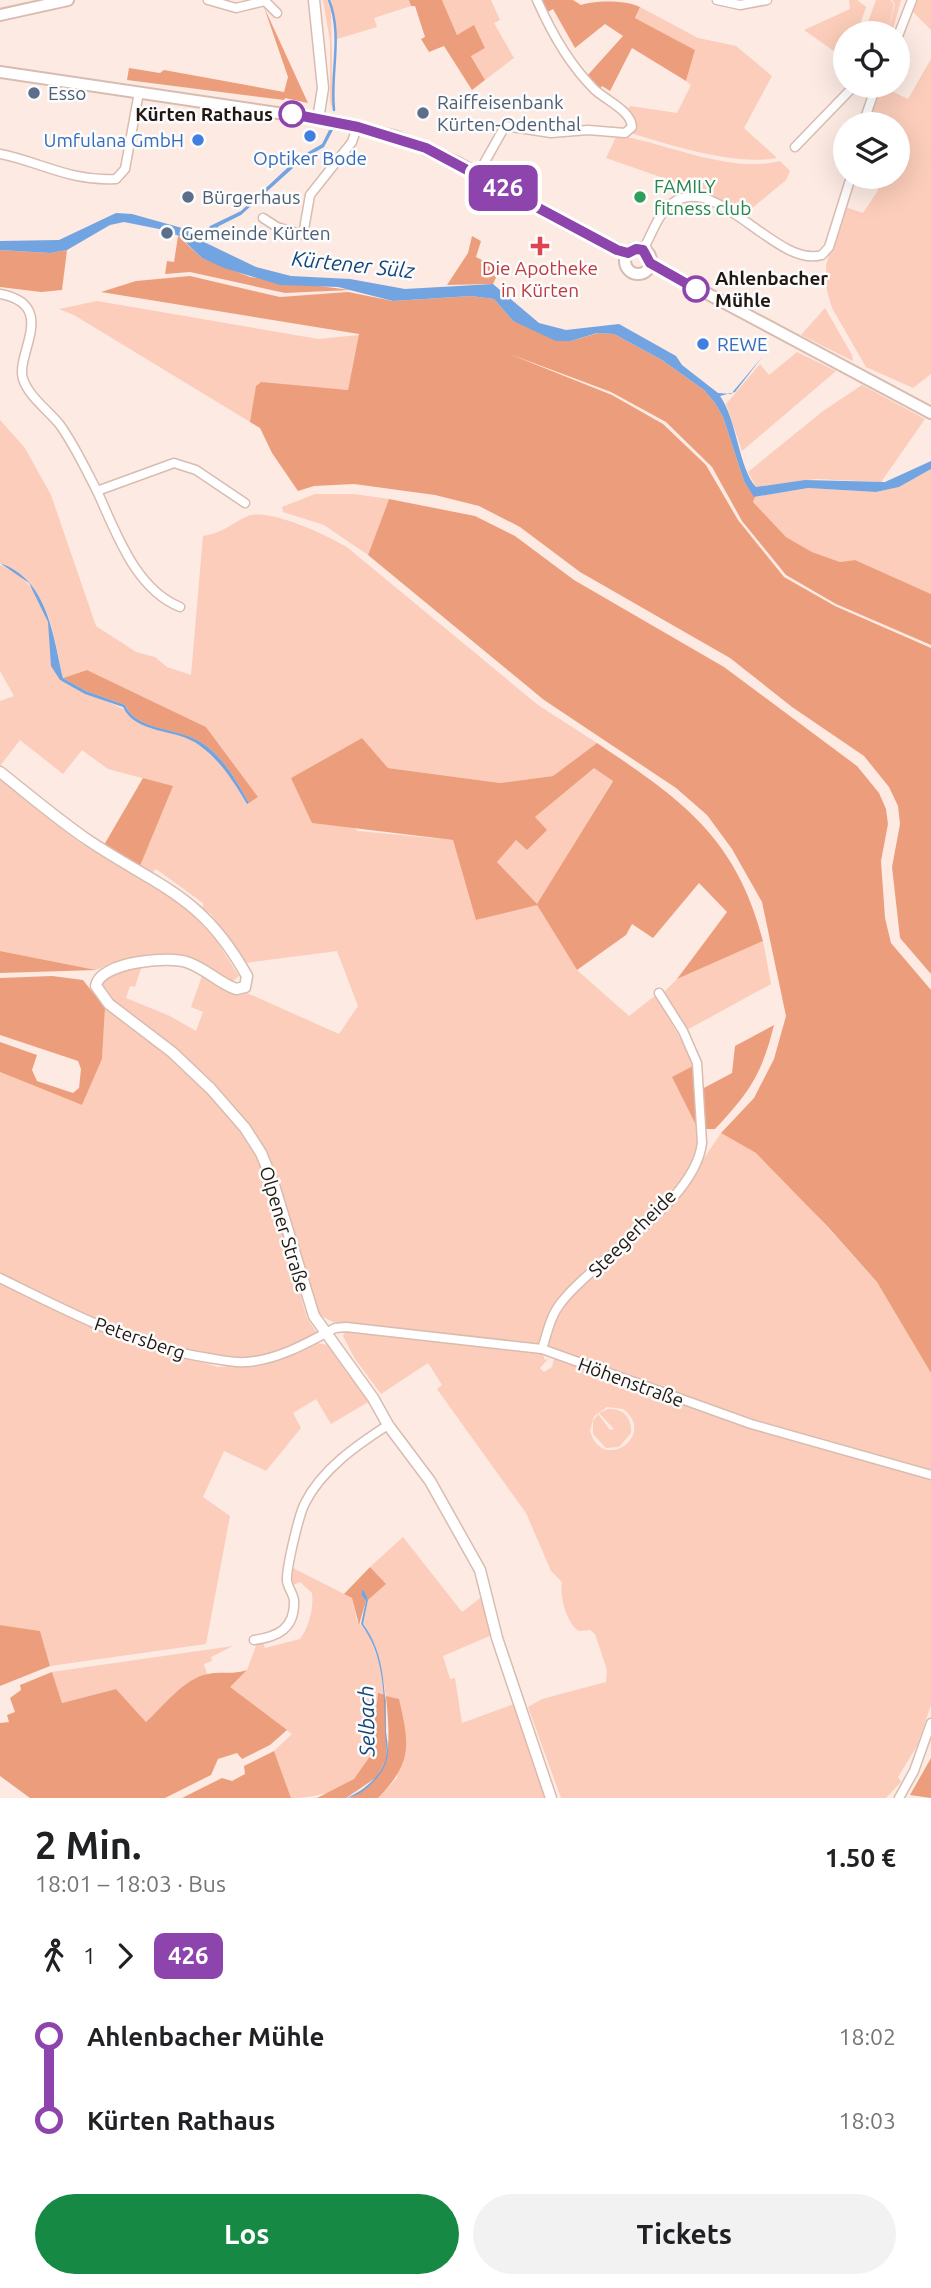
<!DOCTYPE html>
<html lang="de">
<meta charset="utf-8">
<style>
body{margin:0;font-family:Ubuntu,sans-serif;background:#f2f2f2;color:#202124;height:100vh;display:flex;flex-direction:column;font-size:26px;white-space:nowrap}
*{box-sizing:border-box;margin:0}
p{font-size:23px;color:#757577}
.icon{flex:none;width:38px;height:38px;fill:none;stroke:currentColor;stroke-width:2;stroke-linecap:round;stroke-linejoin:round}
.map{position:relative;height:1798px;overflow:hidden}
.panel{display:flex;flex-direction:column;background:#fff;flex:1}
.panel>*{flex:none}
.badge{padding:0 14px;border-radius:10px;font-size:24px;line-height:46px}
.tools{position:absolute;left:833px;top:21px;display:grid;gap:14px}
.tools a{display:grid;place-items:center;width:77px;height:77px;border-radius:50%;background:#fff;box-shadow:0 7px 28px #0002;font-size:35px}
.map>.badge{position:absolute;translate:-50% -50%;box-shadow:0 0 0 4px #fff}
.legs{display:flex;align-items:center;gap:10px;height:77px;padding:0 35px;font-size:23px}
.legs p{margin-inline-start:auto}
.head{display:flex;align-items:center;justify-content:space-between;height:119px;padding:0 35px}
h1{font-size:38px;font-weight:700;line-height:52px}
.primary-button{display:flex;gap:14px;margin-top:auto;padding:14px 35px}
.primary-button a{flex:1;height:80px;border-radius:42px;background:#168a44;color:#fff;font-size:28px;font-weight:700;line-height:80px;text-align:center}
.primary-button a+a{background:#f2f2f2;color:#202124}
ul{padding:0 35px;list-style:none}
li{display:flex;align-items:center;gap:24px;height:84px;font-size:26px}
li i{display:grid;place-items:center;width:10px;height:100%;margin:0 9px;background:currentColor}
li i::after{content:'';width:18px;height:18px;margin:-9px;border:5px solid;border-radius:50%;background:#fff}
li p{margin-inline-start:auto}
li:first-child i{background:linear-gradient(#0000 50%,currentColor 0)}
li:last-child i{background:linear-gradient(currentColor 50%,#0000 0)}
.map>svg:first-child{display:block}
</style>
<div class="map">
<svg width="931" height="1798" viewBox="0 0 931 1798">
<rect width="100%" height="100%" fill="#fceae3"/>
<g fill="#fbcdba" fill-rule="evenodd">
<path d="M323,0H327L331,10L333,109L330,102V41Z"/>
<path d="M331,0H409L411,6L374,18L377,27L337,39Z"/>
<path d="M442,0H491L500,20L494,23L514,58L485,80L471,55L485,48L474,26L457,35Z"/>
<path d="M849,0H857L866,7L857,33H845V59L804,30L850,9Z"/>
<path d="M876,0H890L894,4L888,32L895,4L892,0H901L892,33H864Z"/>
<path d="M914,0H931V30L912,11Z"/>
<path d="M640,7L698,38L736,46L772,76L744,128L777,158C734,166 671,145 630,133L627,112L630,106L677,113L691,85L686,81L695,50L635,18Z"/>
<path d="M931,59V374L913,388L866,367L832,308L827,291L826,265L845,207L863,213L877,192L882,177H898V124L867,123L881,86L908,99Z"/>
<path d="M617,135C665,143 731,174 780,161L790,171L786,180L744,215L715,196L606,158Z"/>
<path d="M97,301L318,339L359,335L348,390L258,383L250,422L74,315L59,309Z"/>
<path d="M825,308L852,355L853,361L801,335Z"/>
<path d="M797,352L836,371L742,451L726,404L760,364L769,375Z"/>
<path d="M862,385L925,419L881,482L816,479L756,487L748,472L823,411Z"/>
<path d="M0,420L25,448L51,495L96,626L136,652L155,657L167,667L191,675L203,536C221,534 232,523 248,516C270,508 329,536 348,548L538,705L597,743L553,776L500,783L388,768L362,738L291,778L358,831L453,840L477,920L536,904L497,862L516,839L527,850L534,818L594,767L613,780L537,905L577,970L629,1016L656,995L695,1065L699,1150L695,1161L654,1213L572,1289L537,1345L333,1322L318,1314L311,1299L283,1196L271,1166L247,1123L185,1056L104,992L101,983L116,972L141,968L135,987L130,986L126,998L170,1016L196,1031L203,1012L191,1007L202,976L234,994L247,993L339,1034L358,1006L337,951L245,963L211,914L203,909V903L156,869L152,873L140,866L172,786L108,769L82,750L63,774L20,740L0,766V701L14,696L0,671V565C25,574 41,596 48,622C54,644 46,658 60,680L198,743L228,772L247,804L258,797L206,727L87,670L63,678C54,635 48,580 0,563Z"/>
<path d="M931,469V594L855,560L840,562L812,552L786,537L753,502L755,497L808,488L876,492L899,487Z"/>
<path d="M315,494H354L389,499L368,555L324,525L283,512L282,507Z"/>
<path d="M0,780L80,843L181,902L216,940L239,976L232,982L195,959L175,954L112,963L96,970L0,951Z"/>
<path d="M763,941L771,984L685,1031L662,994L677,979Z"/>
<path d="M105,1008C161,1051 227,1095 259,1161C281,1207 292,1268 307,1318L317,1333L310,1338C287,1348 263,1359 238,1359C154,1358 72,1309 0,1273V1072L82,1105L102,1059Z"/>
<path d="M721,1133L756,1153L782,1177L877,1282L906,1327L931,1373V1472L752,1421L548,1347C546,1331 559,1314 568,1301L658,1217L688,1182Z"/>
<path d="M0,1283L119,1338L218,1367L259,1363L317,1343L328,1345L370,1401L331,1424L316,1399L293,1413L301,1428L266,1471L224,1451L203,1497L230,1516L206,1644L50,1666L40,1631L0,1625Z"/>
<path d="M345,1331L542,1353L545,1360L549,1358L540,1368L544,1372L552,1367L554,1358L558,1359L748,1428L931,1479V1705L917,1746L898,1777L901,1782L886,1798H561L528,1707L542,1699L606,1682L607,1670L595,1634L590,1630L579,1631C567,1624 559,1596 562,1582L551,1571L526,1513L437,1389L442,1385L428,1363L381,1394L355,1359L343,1336ZM607,1407L623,1409C658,1435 602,1474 590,1431L594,1416Z"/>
<path d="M608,1409C623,1408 632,1417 631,1433L619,1447L606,1448L593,1434V1421L598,1414L610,1430L614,1429L599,1413Z"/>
<path d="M403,1537L462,1612L483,1596L492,1635L443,1656L450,1679L455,1678L462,1723L514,1704L545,1798H378L397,1778L399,1700L386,1696C382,1671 378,1644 363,1624L368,1600L385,1584L370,1567Z"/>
<path d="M291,1567L352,1598L357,1621L368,1633L380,1665L385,1695L378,1694C376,1713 377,1736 371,1754C361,1787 321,1798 291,1798L274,1751L292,1734L229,1687L247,1670L257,1643L263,1642L265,1648L300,1639C309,1628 314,1607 312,1593L300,1582L293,1585Z"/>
<path d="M233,1646L211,1657L212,1661L204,1664L207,1674L183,1687L146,1722L116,1689L62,1703L52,1672Z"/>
</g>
<g fill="#ec9e7c" fill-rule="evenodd">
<path d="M409,0H442L457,35L474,25L485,48L471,56L485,80L472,90L444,46L429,52L421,39L425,37L415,6H411Z"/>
<path d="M541,0H573L581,5C595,0 626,0 640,7L635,18L695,50L686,81L632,48L610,91L602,86L599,91L586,77L623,36L605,24L575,48L553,9L546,13Z"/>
<path d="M264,7L308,103L285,98L284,100L127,80L129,68L160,73L164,70L284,92L288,77Z"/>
<path d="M178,236L202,258L250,277L350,290L285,293L190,272L165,274L167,261L174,262Z"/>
<path d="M472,236L481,241L476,257L500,269L493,284L447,285L468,253Z"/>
<path d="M0,250L50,253L67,250L62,290L41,292L0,287Z"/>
<path d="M190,276L280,297L348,292L393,301L471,296L494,299L513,321L571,341L598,333L614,334L662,360L704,390L715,403L723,417L744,481L755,497L753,502L786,537L812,552L840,562L855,560L931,594V645L836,604L786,575L742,521L712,467L666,422L611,392L507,353L612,395L663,424L706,465L738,520L784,577L835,606L931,648V974L900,938L892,867L900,824L898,806L889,787L864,756L792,707L730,658L580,572L520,527L479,506L435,495L354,484L314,486L298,491L272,453L260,428L250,422L256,386L261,382L348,390L359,334L101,292L136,281Z"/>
<path d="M389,499L475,516L515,536L574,580L724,667L857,766L879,793L886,809L888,824L881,861L885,918L891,943L931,990V1373L877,1282L828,1227L756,1153L721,1133L754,1098L774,1059L786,1016L762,902L732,849L707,815L676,788L544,700L368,555Z"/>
<path d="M87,670L206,727L258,797L249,803C236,780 221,753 197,740C174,728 137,730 125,705L86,691L63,678Z"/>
<path d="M362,738L388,768L500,783L553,776L597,743C682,800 736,837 763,941L677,979L727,912L699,883L653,938L632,924L626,935L577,970L537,905L476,920L453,840L312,823L291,778ZM594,768L613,781L537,904L497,862L516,840L527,850L547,830L535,817Z"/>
<path d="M143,778L173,786L140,866L104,845Z"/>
<path d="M0,951L96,970L0,973Z"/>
<path d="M52,976L83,980L105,1008L102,1059L82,1105L0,1072V1042L37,1055L32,1070L37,1081L73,1093L79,1088L81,1069L78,1061L0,1035V978Z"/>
<path d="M774,1025C762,1074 749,1093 715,1129H704L702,1089L732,1073L735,1046Z"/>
<path d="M695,1065L698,1129L672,1077Z"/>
<path d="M370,1567L386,1584L368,1600L363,1594L364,1589L361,1595L366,1601L359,1625L352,1598L344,1594Z"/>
<path d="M0,1625L40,1631L50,1666L0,1686Z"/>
<path d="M247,1670L230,1687L287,1730L270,1745L242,1759L237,1753L218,1759L211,1775L165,1798H30L0,1776V1723L9,1722L7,1715L15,1712L10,1698L21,1690L20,1685L52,1672L62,1703L116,1689L146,1722C163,1707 184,1678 208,1674C222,1671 233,1675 247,1670Z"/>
<path d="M378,1693L385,1695L386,1700V1759L377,1777L346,1798H317L354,1779L371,1755Z"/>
<path d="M386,1696L399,1699C410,1746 412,1763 378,1798H350C395,1773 390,1742 386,1696Z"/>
<path d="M274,1751L291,1798H182L222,1778L232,1781L245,1774L244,1766Z"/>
<path d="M931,1758V1798L910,1795Z"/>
</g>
<g fill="#72a4e1">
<path d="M329,130H333L324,147L303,159L241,215L219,226L204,242L256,267L291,276L350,279L405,289L493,284L539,323L566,330L619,324L676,356L682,365L718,393L731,394L763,356L735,392L720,396C737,420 739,469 756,487L805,480L885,482L931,461V469L899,487L876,492L808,488L754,497L744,481L723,417L715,403L704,390L662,360L614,334L597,333L571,341H556L513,321L494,299L471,296L393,301L338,287L280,285L224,268L202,258L179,236L164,230L124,222L110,225L67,250L50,253L0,250V241L59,240L116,213L132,214L182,228L200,238L210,226L241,211L298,158L322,144Z"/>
<path d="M0,563C48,580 53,635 63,678L86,691L125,705C136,730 175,728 197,740C221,753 236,780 249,803L247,804C234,782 221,761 199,745C177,728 136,735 123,707L85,694L60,680L51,666L48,622L29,583Z"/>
<path d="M363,1589L368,1600L363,1624C386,1654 385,1696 386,1732C387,1740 389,1751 387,1759C384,1775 362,1797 346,1798C362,1792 379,1778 385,1762C388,1752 385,1739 385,1729C384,1693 384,1654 361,1624L366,1601L361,1595Z"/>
</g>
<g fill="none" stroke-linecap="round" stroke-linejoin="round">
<path stroke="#72a4e1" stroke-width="2.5" d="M329,0C343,35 330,74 334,110"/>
<defs>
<g id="minor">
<path d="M208,0L236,8L265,1L277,13"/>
<path d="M717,0L740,5L767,0"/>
<path d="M898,36L912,0"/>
<path d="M863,124L876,86"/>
<path d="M795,147L854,86L873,91"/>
<path d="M0,154C41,162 71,182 116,179L125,169L139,92"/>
<path d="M478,174L505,126L551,133L588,130L625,133L632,127C631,110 605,100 594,89C569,64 551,32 537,0"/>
<path d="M263,218L277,227L303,235L310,195L352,142L357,127"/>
<path d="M643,250C651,236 658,214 671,204C716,169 776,269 822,255L829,247L851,177"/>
<path d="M0,294C59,305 15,354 23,379C29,397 48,410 60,425C75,446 85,468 97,491L174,463L196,470L245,503"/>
<path d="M97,491C116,532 135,589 180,607"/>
<path d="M0,1278C67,1311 134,1347 209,1358C221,1360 234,1363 246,1362C278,1360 307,1343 335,1328L346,1327L542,1349L751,1424L931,1475"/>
<path d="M542,1349C547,1334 550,1317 560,1304C594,1259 695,1203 702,1143L697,1063L683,1031L659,993"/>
<path d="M254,1640C277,1637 295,1629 294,1601C294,1595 288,1588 287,1581C286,1569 299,1514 305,1503C322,1469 357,1445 388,1425"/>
<path d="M899,1798L914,1771L931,1723"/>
</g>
<g id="tertiary">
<path d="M314,0L323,88L318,119"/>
<path d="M0,772C28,794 56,818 85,838C157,887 201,893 247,976L245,987L236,989C219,983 206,969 189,963C170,955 99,962 96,986L109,1004L172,1052L211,1089L245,1128L261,1153L273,1182L314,1316L373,1398L388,1425L430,1481L480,1570L497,1638L551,1798"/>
</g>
<g id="secondary">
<path d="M0,15L68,0"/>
<path d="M0,72L318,119L394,136L456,162L601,242L628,253"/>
<circle cx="638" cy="261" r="13"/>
<path d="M650,263L931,413"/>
</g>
</defs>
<use href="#minor" stroke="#d9bcb0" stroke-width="11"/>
<use href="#tertiary" stroke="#d9bcb0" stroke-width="13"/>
<use href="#secondary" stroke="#d9bcb0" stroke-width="14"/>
<use href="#minor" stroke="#fff" stroke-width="8"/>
<use href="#tertiary" stroke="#fff" stroke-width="10"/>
<use href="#secondary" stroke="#fff" stroke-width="10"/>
</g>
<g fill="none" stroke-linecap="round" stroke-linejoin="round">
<defs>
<path id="line-1" d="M292,114L358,127L426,148L617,250L628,253L636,249L643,250L650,263L696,289"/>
</defs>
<use href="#line-1" stroke="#fff" stroke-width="16"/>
<use href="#line-1" stroke="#8e44ad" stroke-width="10"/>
</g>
<g fill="#5c6f8a" stroke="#fbfcfb" stroke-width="2.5">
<circle cx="34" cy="93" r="7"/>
<circle cx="423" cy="113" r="7"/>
<circle cx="188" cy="197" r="7"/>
<circle cx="167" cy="233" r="7"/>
</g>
<g fill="#fff" stroke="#8e44ad" stroke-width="3.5">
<circle cx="292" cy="114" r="12"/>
<circle cx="696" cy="289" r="12"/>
</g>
<g fill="#3f7fe0" stroke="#fbfcfb" stroke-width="2.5">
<circle cx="310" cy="136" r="7"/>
<circle cx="198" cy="140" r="7"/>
<circle cx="703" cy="344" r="7"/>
</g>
<circle fill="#2e9e5b" stroke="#fbfcfb" stroke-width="2.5" cx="640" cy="197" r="7"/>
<path fill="#e0444e" stroke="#fbfcfb" stroke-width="2.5" d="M536.5 235.5h7v7h7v7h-7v7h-7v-7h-7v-7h7z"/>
<g text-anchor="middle" stroke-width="5" stroke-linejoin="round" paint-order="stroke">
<g font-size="19" fill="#4e5e75" stroke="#fbfcfb" text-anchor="start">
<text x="48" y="100">Esso</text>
<text x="437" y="109">Raiffeisenbank<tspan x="437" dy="22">Kürten-Odenthal</tspan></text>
<text x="202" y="204">Bürgerhaus</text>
<text x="181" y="240">Gemeinde Kürten</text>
</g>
<g font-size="19" font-weight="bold" fill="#221813" stroke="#fbfcfb" text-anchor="end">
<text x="273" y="121">Kürten Rathaus</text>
<text x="715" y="285" text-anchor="start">Ahlenbacher<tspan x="715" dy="22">Mühle</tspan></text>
</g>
<g font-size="19" fill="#366cbe" stroke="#fbfcfb" text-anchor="end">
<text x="184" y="147">Umfulana GmbH</text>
<text x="310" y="165" text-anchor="middle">Optiker Bode</text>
<text x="717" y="351" text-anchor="start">REWE</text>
</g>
<g font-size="19" fill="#27864d" stroke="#fbfcfb" text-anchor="start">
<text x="654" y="193">FAMILY<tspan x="654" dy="22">fitness club</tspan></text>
</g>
<g font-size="19" fill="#be3a42" stroke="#fbfcfb">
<text x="540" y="275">Die Apotheke<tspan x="540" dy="22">in Kürten</tspan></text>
</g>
<g font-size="19" fill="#221813" stroke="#fbfcfb">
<text transform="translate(285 1229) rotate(73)" y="7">Olpener Straße</text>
<text transform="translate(632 1233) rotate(-45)" y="7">Steegerheide</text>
<text transform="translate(140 1338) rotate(19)" y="7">Petersberg</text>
<text transform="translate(631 1382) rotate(20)" y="7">Höhenstraße</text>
</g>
<g font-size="21" font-style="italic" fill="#12457c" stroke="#fbfcfb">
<text transform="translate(353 265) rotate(6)" y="7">Kürtener Sülz</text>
<text transform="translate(367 1721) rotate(-91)" y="7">Selbach</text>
</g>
</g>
</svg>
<div class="tools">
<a><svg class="icon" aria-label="locate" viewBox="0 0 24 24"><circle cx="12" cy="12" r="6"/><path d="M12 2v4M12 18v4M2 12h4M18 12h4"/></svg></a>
<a><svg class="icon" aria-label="layers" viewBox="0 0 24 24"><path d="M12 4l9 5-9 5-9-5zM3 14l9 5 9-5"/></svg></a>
</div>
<b class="badge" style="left:503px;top:188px;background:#8e44ad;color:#fff">426</b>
</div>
<section class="panel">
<div class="head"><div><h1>2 Min.</h1><p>18:01 – 18:03 · Bus</p></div><b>1.50 €</b></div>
<div class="legs"><svg class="icon" aria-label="walk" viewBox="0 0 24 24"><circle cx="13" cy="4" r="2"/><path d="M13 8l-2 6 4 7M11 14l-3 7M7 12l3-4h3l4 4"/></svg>1<svg class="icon" aria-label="forward" viewBox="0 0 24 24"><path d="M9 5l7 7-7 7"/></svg><b class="badge" style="background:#8e44ad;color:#fff">426</b></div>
<ul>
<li><i style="color:#8e44ad"></i><b>Ahlenbacher Mühle</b><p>18:02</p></li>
<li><i style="color:#8e44ad"></i><b>Kürten Rathaus</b><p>18:03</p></li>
</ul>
<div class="primary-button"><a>Los</a><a>Tickets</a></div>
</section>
